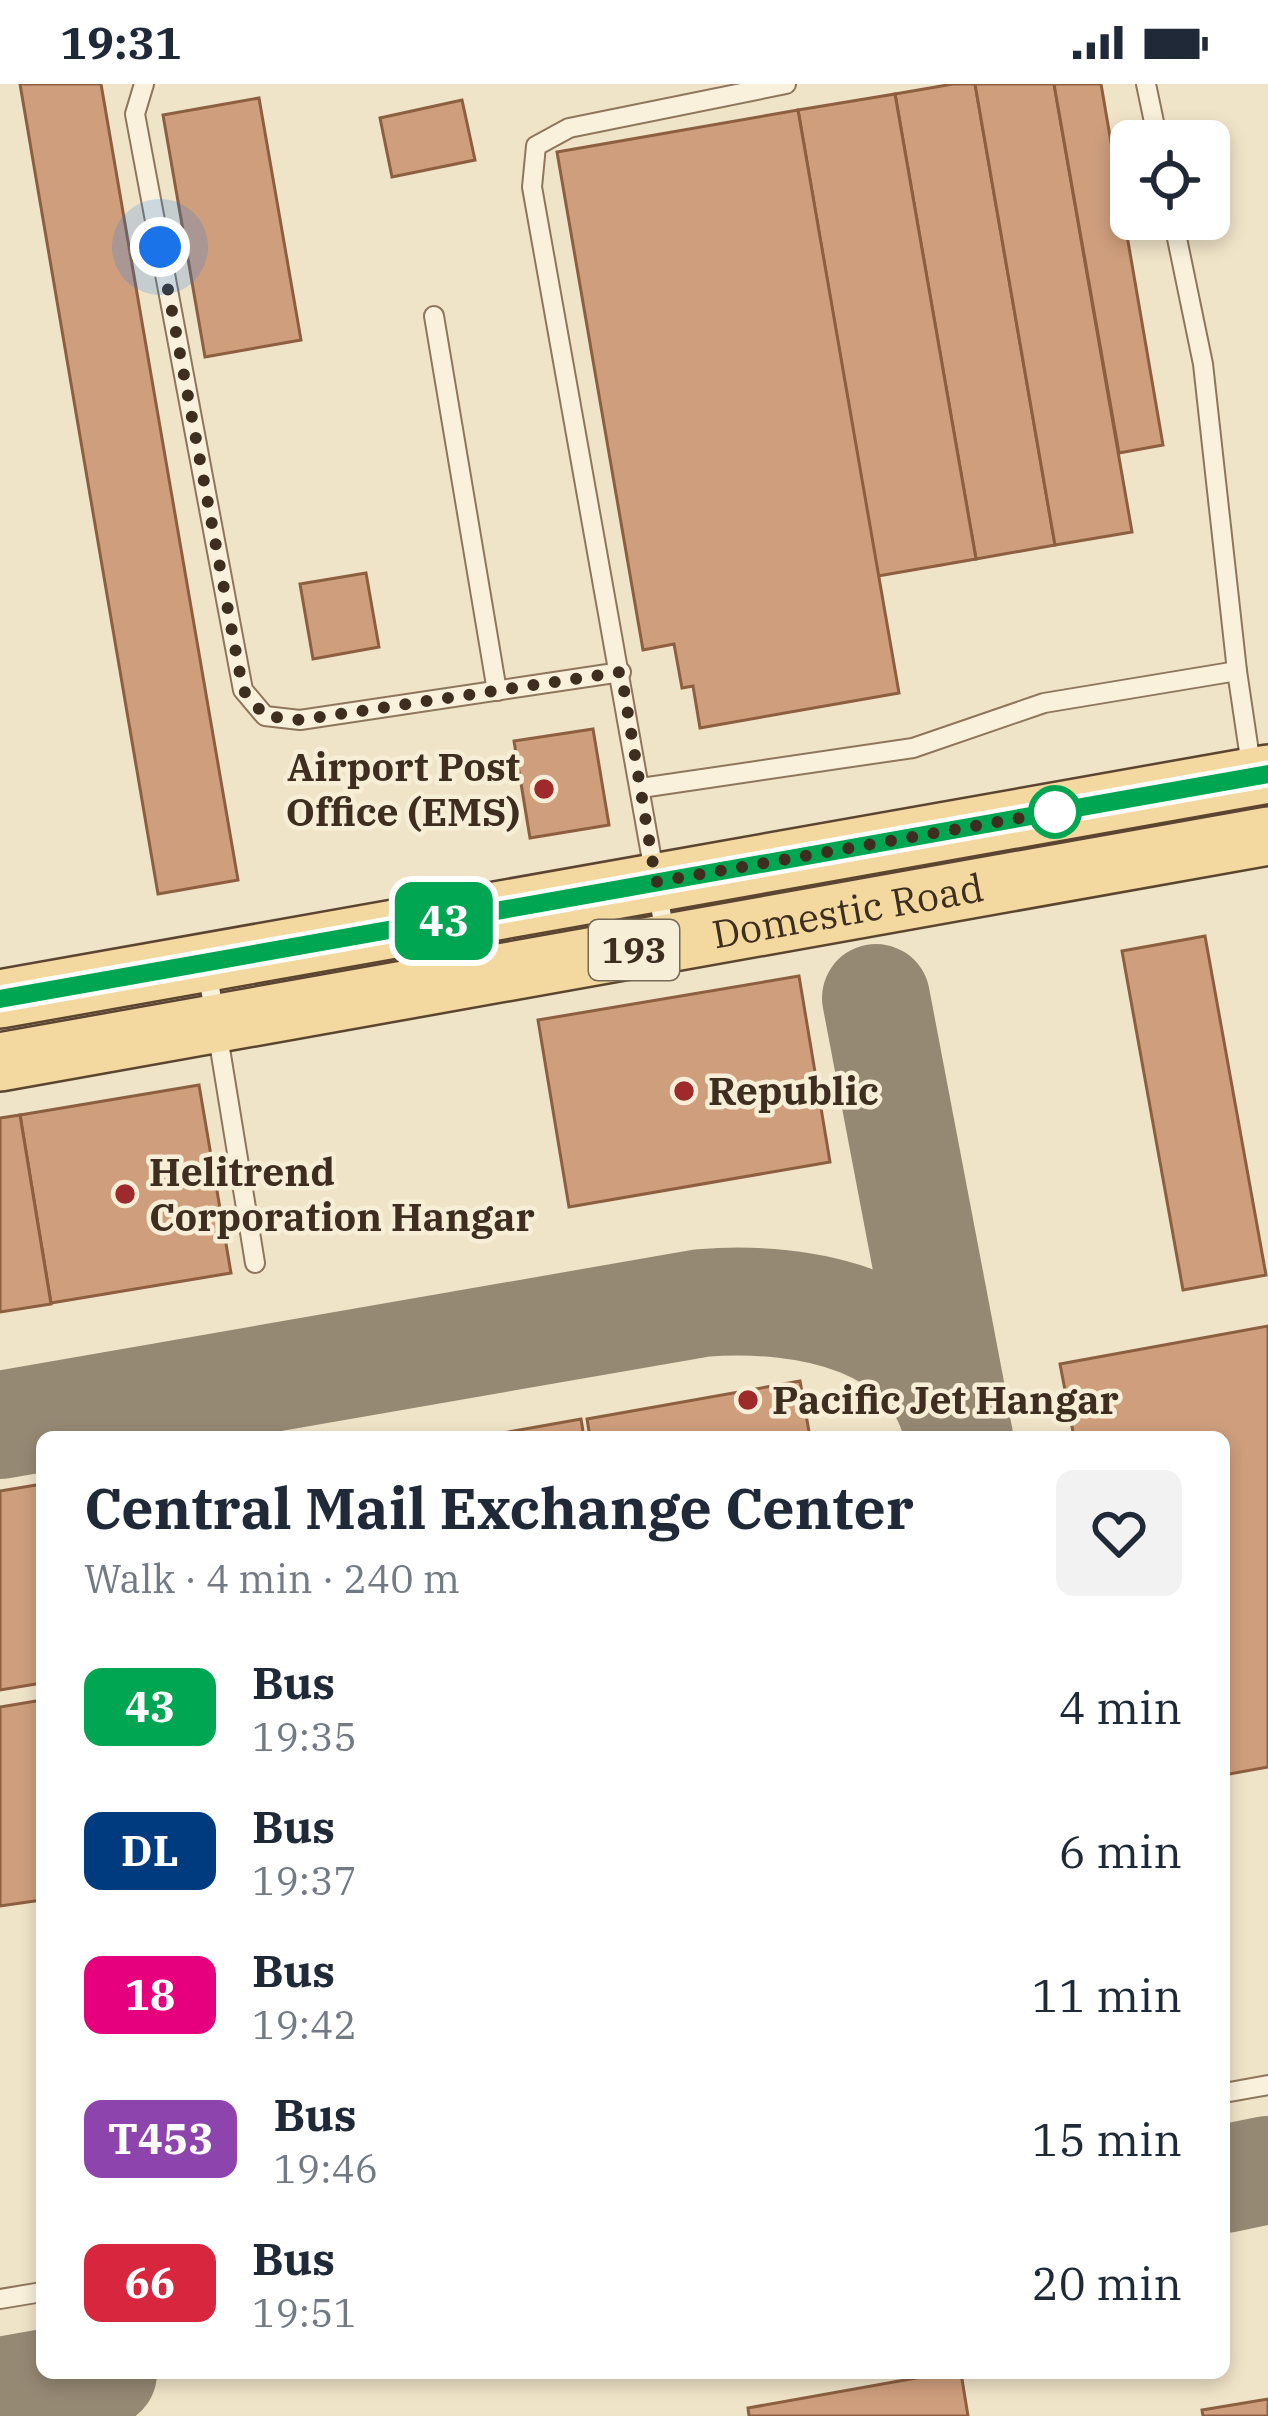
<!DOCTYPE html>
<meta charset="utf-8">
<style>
body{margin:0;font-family:"IBM Plex Serif",serif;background:#f2f2f3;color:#1f2937;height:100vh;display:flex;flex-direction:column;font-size:45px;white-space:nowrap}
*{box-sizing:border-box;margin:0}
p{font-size:39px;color:#747a83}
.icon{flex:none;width:66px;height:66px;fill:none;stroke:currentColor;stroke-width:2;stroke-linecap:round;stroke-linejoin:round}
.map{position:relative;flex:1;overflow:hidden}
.details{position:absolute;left:36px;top:1347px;width:1194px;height:948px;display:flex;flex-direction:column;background:#fff;border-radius:18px;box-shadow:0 6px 18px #0003}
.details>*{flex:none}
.badge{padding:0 24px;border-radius:18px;font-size:42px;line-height:78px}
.tools{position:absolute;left:1110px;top:36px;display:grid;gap:24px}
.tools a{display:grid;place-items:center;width:120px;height:120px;border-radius:18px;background:#fff;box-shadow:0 6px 18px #0003;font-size:60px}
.you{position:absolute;width:60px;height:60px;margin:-30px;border:9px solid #fff;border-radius:50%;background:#1a73e8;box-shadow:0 0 0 18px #1a73e833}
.map>.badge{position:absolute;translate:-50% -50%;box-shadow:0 0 0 6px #fff}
.round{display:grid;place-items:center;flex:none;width:126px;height:126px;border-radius:18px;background:#f2f2f3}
.summary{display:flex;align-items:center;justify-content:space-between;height:204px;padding:0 48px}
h1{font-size:57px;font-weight:700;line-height:90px}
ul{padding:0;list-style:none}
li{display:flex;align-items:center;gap:36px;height:144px;padding:0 48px}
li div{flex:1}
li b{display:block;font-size:45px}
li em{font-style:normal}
li .badge{min-width:132px;font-weight:700;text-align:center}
.status{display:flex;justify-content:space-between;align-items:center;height:84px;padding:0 60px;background:#fff;direction:ltr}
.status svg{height:33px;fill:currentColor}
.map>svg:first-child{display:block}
</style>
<div class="status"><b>19:31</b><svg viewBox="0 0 49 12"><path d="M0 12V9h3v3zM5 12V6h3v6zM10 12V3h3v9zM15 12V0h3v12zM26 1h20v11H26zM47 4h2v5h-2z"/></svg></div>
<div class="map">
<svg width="1268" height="2332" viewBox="0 0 1268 2332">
<rect width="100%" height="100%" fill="#f0e4c8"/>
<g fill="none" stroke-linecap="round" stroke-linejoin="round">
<g stroke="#968974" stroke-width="108">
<path d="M876,914L955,1329"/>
<path d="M0,1341L702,1219C803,1211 938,1234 959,1353"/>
<path d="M1224,2095L1268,2086"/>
<path d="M0,2307L103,2289"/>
</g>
</g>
<g fill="#cf9f7d" stroke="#8d5f41" stroke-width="3">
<path d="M20,0H101L238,796L158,810Z"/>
<path d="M953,0H975L1055,461L976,475L895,10Z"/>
<path d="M975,0H1054L1132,448L1055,461Z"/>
<path d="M1054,0H1101L1163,361L1119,369Z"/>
<path d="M895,10L976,475L878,492L798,26Z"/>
<path d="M259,14L301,256L205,273L163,31Z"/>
<path d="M462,16L475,76L392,93L380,34Z"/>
<path d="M798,26L899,609L700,644L693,602L682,604L674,560L643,566L557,68Z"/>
<path d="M366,489L379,563L313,575L300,500Z"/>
<path d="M593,645L609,741L530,754L514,657Z"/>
<path d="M1205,852L1266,1191L1183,1206L1122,867Z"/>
<path d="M799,892L830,1078L569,1123L538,936Z"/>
<path d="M199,1001L231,1189L51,1219L20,1031Z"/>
<path d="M20,1031L51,1220L0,1228V1034Z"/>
<path d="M1268,1242V1683L1224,1691V1353H1074L1060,1280Z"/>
<path d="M800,1297L810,1353H590L587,1335Z"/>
<path d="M581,1335L584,1353H480Z"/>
<path d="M42,1400V1599L0,1606V1407Z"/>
<path d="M42,1616V1816L0,1822V1623Z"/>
<path d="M944,2289H961L968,2332H749L748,2324Z"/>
<path d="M1268,2315V2332H1203L1202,2326Z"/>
</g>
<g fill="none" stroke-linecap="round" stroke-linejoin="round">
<defs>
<g id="lane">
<path d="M144,0L135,30L243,606L265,632L300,636L621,588"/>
<path d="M1146,0L1158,57"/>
<path d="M434,232L497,607"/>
<path d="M1237,587L1252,688"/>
<path d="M641,704L913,664L1044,619L1237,587L1203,280L1173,135"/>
<path d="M666,855L532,103L536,62L569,44L786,0"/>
<path d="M207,885L255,1179"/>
<path d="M1224,2009L1268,2001"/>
<path d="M0,2215L42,2208"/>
</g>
<g id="primary">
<path d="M0,915L1268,690"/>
<path id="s1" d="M0,978L1268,752"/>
</g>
</defs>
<use href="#lane" stroke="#8d765c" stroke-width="22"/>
<use href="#primary" stroke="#5b4430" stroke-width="62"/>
<use href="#lane" stroke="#faf1dc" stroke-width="18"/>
<use href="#primary" stroke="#f3d9a0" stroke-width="57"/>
</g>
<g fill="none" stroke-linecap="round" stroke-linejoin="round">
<defs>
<path id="line" d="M0,915L1268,690"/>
</defs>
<use href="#line" stroke="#fff" stroke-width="27"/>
<use href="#line" stroke="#00a651" stroke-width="18"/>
<path stroke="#3d2e20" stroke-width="12" stroke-dasharray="0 21.6" d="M160,163L243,606L265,632L300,636L621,588L656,798L1066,726L1055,728"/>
</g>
<g fill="#9e2a2b" stroke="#f7eed8" stroke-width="4.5">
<circle cx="544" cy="705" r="12"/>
<circle cx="684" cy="1007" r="12"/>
<circle cx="125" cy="1110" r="12"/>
<circle cx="748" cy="1316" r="12"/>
</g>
<circle fill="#fff" stroke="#00a651" stroke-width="6" cx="1055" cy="728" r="24"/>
<g text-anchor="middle" stroke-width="9" stroke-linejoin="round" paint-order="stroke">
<rect fill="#f7eed8" stroke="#756857" stroke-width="3" x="589" y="836" width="90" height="60" rx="9"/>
<g font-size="36" font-weight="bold" fill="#3d2e20">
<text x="634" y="879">193</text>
</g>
<g font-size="39" font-weight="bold" fill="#3d2e20" stroke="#f7eed8" text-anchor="start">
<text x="520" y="697" text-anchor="end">Airport Post<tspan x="520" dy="45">Office (EMS)</tspan></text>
<text x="708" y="1021">Republic</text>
<text x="149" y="1102">Helitrend<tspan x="149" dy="45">Corporation Hangar</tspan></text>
<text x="772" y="1330">Pacific Jet Hangar</text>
</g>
<g font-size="39" fill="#3d2e20" stroke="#f7eed8">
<text dy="14" stroke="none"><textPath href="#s1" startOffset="861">Domestic Road</textPath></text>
</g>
</g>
</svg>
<div class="tools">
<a><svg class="icon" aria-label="locate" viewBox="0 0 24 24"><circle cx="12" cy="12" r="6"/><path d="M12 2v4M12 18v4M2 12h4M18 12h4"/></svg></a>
</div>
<div class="you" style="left:160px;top:163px"></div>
<b class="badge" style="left:444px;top:837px;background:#00a651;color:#fff">43</b>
<section class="details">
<div class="summary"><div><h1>Central Mail Exchange Center</h1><p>Walk · 4 min · 240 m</p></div><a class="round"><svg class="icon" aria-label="heart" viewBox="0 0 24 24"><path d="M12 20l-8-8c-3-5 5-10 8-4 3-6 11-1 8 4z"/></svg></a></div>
<ul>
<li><span class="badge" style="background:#00a651;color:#fff">43</span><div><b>Bus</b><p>19:35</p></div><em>4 min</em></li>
<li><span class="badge" style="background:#003b80;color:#fff">DL</span><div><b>Bus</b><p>19:37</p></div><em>6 min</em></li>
<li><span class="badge" style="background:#e6007e;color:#fff">18</span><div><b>Bus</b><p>19:42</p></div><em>11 min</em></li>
<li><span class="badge" style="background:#8e44ad;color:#fff">T453</span><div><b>Bus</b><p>19:46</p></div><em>15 min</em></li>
<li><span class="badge" style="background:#d7263d;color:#fff">66</span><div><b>Bus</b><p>19:51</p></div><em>20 min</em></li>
</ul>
</section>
</div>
